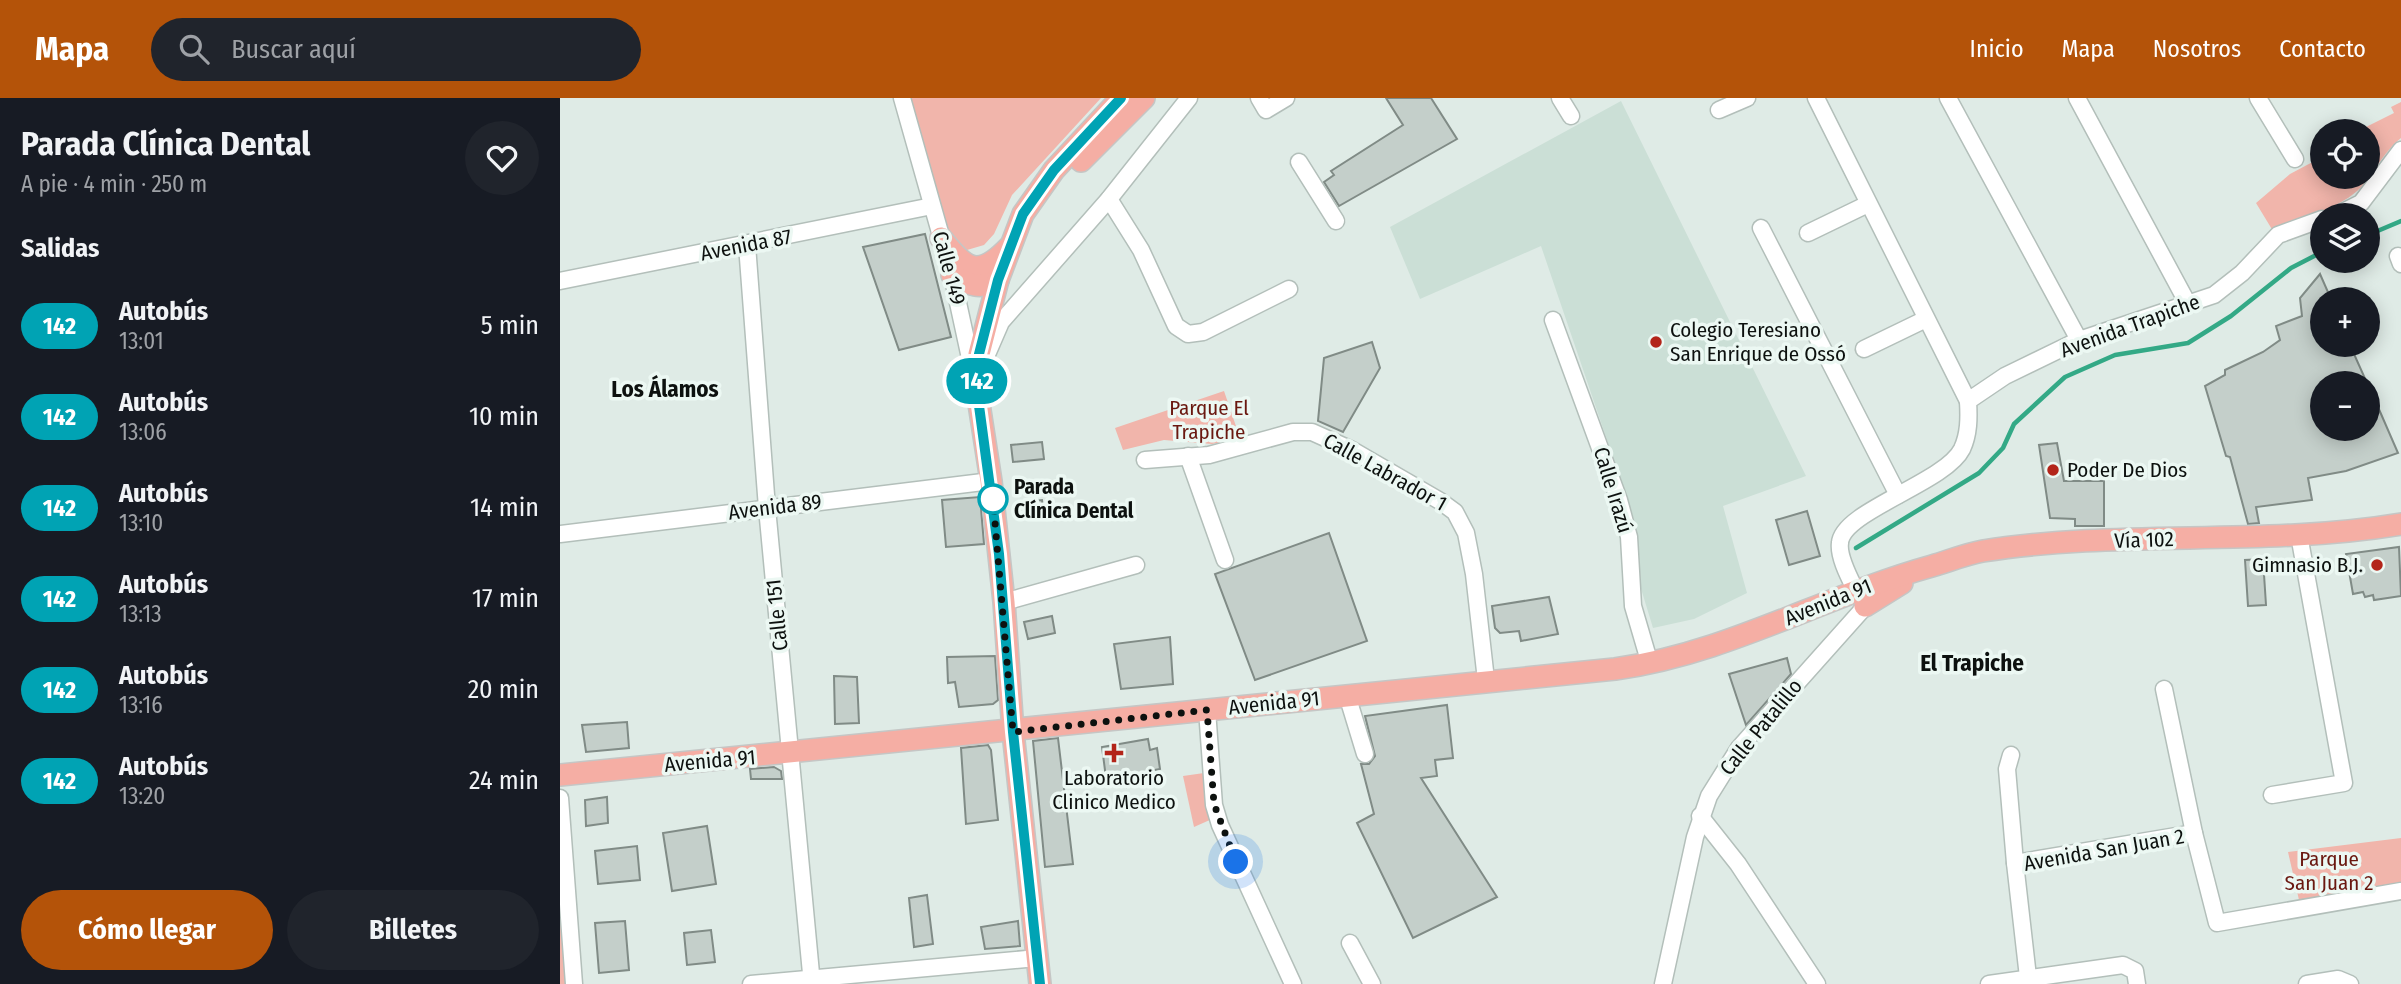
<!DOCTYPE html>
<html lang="es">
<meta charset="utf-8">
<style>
body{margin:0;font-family:"Fira Sans Condensed",sans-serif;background:#20242c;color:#f1f3f6;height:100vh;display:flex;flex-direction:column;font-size:26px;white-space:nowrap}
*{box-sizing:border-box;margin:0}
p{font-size:23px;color:#9ea1a6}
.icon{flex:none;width:38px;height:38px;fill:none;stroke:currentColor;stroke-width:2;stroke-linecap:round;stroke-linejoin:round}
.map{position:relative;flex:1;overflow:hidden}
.details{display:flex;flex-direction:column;background:#171b24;width:560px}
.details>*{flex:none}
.badge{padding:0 14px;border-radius:23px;font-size:24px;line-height:46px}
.tools{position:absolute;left:1750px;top:21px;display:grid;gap:14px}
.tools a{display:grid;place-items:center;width:70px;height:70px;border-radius:50%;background:#171b24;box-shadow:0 4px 18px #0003;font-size:35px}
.you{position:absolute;width:35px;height:35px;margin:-18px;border:5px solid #fff;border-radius:50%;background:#1a73e8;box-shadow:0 0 0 10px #1a73e833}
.map>.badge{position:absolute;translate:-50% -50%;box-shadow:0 0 0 4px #fff}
h2{padding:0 21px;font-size:26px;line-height:63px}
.round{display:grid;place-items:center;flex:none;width:74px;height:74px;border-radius:37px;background:#20242c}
.summary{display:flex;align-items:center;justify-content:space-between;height:119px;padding:0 21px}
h1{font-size:33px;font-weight:700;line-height:52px}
.action{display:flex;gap:14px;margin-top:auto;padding:14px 21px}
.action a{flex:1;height:80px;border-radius:42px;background:#b45309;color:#fff;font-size:28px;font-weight:700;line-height:80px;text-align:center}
.action a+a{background:#20242c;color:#f1f3f6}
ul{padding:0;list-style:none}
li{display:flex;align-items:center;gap:21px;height:91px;padding:0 21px}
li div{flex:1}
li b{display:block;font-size:26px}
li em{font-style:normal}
li .badge{min-width:77px;font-weight:700;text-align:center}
header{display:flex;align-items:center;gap:42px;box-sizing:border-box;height:98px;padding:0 35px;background:#b45309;color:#fff}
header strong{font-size:33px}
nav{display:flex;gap:38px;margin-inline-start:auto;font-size:24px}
.search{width:490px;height:63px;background:#20242c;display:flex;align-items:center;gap:18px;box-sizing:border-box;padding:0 24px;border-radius:38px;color:#9ea1a6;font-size:26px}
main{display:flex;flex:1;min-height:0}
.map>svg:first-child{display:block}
</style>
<header>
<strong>Mapa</strong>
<div class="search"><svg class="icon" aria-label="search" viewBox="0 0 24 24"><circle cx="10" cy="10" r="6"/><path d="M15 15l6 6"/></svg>Buscar aquí</div>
<nav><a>Inicio</a><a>Mapa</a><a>Nosotros</a><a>Contacto</a></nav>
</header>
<main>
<section class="details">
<div class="summary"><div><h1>Parada Clínica Dental</h1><p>A pie · 4 min · 250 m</p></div><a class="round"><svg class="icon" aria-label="heart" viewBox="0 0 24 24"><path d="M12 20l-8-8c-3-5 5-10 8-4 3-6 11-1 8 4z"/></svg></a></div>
<h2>Salidas</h2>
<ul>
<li><span class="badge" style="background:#00a3b4;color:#fff">142</span><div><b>Autobús</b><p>13:01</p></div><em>5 min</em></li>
<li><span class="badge" style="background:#00a3b4;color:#fff">142</span><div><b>Autobús</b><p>13:06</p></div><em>10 min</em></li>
<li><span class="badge" style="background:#00a3b4;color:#fff">142</span><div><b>Autobús</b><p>13:10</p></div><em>14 min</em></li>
<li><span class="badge" style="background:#00a3b4;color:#fff">142</span><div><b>Autobús</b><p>13:13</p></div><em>17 min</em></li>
<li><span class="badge" style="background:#00a3b4;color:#fff">142</span><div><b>Autobús</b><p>13:16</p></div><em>20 min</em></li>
<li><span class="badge" style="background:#00a3b4;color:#fff">142</span><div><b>Autobús</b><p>13:20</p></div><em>24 min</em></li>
</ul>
<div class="action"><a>Cómo llegar</a><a>Billetes</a></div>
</section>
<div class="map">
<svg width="1841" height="886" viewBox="0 0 1841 886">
<rect width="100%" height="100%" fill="#dfebe6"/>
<path fill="#cbdfd6" d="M1061,3L1246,378L1163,408L1187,495L1134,521L1093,530L1079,484L1077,430L981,148L860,201L830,129Z"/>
<g fill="#f1b5ab">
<path d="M349,0H541L452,97L434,136L424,147L407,152L394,144L387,132Z"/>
<path d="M1841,4V40C1823,55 1818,69 1804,86C1784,110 1741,120 1713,133L1696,105L1730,76L1762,59V79H1808V33H1798L1834,15L1831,9Z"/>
<path d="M664,293L680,340L652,346L604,342L563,352L555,330Z"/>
<path d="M644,675L652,721L634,729L623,678Z"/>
<path d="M1841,740V784L1739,802L1728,754Z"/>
<path d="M0,784L9,886H0Z"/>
</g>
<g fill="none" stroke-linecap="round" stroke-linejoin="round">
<g stroke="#33a986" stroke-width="4.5">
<path d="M1808,137L1841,123"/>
<path d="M1296,450L1419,375L1443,350L1454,326L1505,279L1555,257L1628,245L1671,218L1731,170L1762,154"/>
</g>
</g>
<g fill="#c4cfca" stroke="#808b86" stroke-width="2">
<path d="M826,0H871L897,41L779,108L764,84L774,77L771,73L843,27Z"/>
<path d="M365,136L391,239L339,252L303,149Z"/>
<path d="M1760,176L1771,201H1762V247H1790L1807,285H1762V331H1808V286L1838,355L1786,373L1748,380L1752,402L1696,409L1699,425L1688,426L1670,359L1666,358L1645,288L1665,277V272L1703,254L1720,242L1716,228L1742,218L1740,200Z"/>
<path d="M812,244L820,270L783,334L758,323L764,260Z"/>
<path d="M482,344L484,361L453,364L451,347Z"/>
<path d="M1497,345L1504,383H1544V428H1515V421L1490,420L1479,347Z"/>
<path d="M420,399L424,446L386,449L382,402Z"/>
<path d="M482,402L484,419L458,421L457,405Z"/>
<path d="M1247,413L1260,458L1229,467L1216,422Z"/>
<path d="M769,435L807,543L695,582L655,476Z"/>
<path d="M1839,449L1841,498L1814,502L1813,497L1805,499L1803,494L1793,496L1786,456Z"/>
<path d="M1703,461L1706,507L1688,508L1685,462Z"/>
<path d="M989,499L998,536L961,543L959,533L940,535L935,530L932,508Z"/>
<path d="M492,518L495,535L468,541L464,524Z"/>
<path d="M610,539L613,586L561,591L554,546Z"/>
<path d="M435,558L438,602L433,606L399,609L395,584L388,585L387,559Z"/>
<path d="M1227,560L1231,576L1186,627L1169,576Z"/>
<path d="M274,578L297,579L299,625L275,626Z"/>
<path d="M887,607L893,660L875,662L877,678L861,680L937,799L853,840L797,725L814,716L801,666H809L815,658L805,618Z"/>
<path d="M67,624L69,650L26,654L22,627Z"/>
<path d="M498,640L513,766L485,769L473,643Z"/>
<path d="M588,641L590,652L597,650L600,671L589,673L591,685L567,689L565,679L546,680L542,649Z"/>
<path d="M428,647L431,652L438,722L406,726L401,650Z"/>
<path d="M214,669L221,673L222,681H191L190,671Z"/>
<path d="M47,699L48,725L26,728L25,702Z"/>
<path d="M147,728L156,786L112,793L103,735Z"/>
<path d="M77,748L80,782L38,786L35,753Z"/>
<path d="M367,797L373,846L354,849L349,800Z"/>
<path d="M65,823L69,872L39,875L35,825Z"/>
<path d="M458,823L460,848L425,851L421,829Z"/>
<path d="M151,832L155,864L127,867L124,835Z"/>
</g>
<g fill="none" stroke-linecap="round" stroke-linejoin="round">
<defs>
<g id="minor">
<path d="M342,0L392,177L413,274"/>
<path d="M699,0L706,12L726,0"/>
<path d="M1000,0L1011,18"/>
<path d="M1256,0L1408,303"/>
<path d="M1388,0L1519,242"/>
<path d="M1517,0L1628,206"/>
<path d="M1698,0L1735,61"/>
<path d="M1159,12L1187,0"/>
<path d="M739,64L776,123"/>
<path d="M549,101L581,152L616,228L628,236L643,234L729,191"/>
<path d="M1777,117L1801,105L1841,52"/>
<path d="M1201,130L1338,397"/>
<path d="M1248,135L1308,106"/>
<path d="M187,147L207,410L252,886"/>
<path d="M1838,158L1841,166"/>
<path d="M0,183L372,108"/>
<path d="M993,222L1059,402L1069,439L1073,508L1090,566"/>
<path d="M1304,251L1366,221"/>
<path d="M428,254L441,224L549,101L629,0"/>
<path d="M628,358L665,462"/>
<path d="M585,362L649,357L733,334H752L792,352L880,403L895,414L906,435L914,476L926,582"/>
<path d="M0,436L431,383"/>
<path d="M1295,491C1289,479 1278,458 1280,445C1282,413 1385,385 1402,351C1409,336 1409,320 1408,303L1445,278L1519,242L1654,197L1682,175L1718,137L1762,121"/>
<path d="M444,504L576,467"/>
<path d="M1604,591L1634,735"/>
<path d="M787,597L805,656"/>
<path d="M647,612L654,707L660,727L733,886"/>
<path d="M1451,657L1447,671L1455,765"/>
<path d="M1712,697L1784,685L1739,437"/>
<path d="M0,700L14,886"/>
<path d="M1140,718L1178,766L1257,886"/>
<path d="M790,845L812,886"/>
<path d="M1468,879L1455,765L1634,735L1657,825L1841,793"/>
<path d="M191,886L477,860"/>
<path d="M1103,886L1135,739L1149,698L1179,650L1311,502"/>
<path d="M1429,886L1563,867L1575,873L1577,886"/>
<path d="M1747,886L1778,881L1790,886"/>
</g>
<g id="major">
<path d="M521,63L584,0"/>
<path d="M381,140C406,172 418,181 449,149"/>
<path d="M392,177C409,187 420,192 438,182"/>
<path d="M1305,508L1342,485"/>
<path d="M0,677L1055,571C1166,556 1264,498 1372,468C1389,463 1406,456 1423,453C1561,431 1703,449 1841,426"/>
<path d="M480,886L453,634L444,504L431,383L417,293L419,256L438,182L463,116L494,72L561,0"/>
</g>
</defs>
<use href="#minor" stroke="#b3bfba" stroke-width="19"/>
<use href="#major" stroke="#c5c6c5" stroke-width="24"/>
<use href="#minor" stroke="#fff" stroke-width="16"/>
<use href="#major" stroke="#f5aea4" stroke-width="21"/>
</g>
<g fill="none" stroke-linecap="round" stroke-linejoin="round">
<defs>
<path id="line" d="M480,886L453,634L439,456L417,293L419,256L438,182L463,116L494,72L561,0"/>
</defs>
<use href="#line" stroke="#fff" stroke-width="16"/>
<use href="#line" stroke="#00a3b4" stroke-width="10"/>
<path stroke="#0d110f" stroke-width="7" stroke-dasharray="0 12.6" d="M433,401L453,634L647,612L654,706L676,764"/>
</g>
<g fill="#b3251a" stroke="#ecf8f3" stroke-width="2.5">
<circle cx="1096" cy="244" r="7"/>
<circle cx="1493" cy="372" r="7"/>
<circle cx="1817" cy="467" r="7"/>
<path d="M550.5 644.5h7v7h7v7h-7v7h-7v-7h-7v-7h7z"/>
</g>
<circle fill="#fff" stroke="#00a3b4" stroke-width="3.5" cx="433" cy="401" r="14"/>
<g text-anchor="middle" stroke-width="7" stroke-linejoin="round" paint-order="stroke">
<g font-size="21" fill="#0d110f" stroke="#ecf8f3">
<text transform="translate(186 147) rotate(-11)" y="7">Avenida 87</text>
<text transform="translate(389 170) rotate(75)" y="7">Calle 149</text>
<text transform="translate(1570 228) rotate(-20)" y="7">Avenida Trapiche</text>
<text transform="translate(825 374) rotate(29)" y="7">Calle Labrador 1</text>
<text transform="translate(1053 392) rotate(73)" y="7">Calle Irazú</text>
<text transform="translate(215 409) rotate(-7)" y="7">Avenida 89</text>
<text transform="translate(1584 442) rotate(-2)" y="7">Vía 102</text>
<text transform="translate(1268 504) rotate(-22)" y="7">Avenida 91</text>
<text transform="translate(217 517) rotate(-96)" y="7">Calle 151</text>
<text transform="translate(714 605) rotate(-6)" y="7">Avenida 91</text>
<text transform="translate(1201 629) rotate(-51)" y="7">Calle Patalillo</text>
<text transform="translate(150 663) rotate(-5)" y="7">Avenida 91</text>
<text transform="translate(1544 752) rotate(-10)" y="7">Avenida San Juan 2</text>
</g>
<g font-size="21" fill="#0d110f" stroke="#ecf8f3" text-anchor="start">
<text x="1110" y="239">Colegio Teresiano<tspan x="1110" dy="24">San Enrique de Ossó</tspan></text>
<text x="1507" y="379">Poder De Dios</text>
<text x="1803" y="474" text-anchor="end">Gimnasio B.J.</text>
<text x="554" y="687" text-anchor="middle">Laboratorio<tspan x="554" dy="24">Clinico Medico</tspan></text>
</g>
<g font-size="21" fill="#6a1810" stroke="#ecf8f3">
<text x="649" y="317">Parque El<tspan x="649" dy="24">Trapiche</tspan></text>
<text x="1769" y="768">Parque<tspan x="1769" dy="24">San Juan 2</tspan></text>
</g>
<g font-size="21" font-weight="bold" fill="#0d110f" stroke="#ecf8f3" text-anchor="start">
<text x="454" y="396">Parada<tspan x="454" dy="24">Clínica Dental</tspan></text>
</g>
<g font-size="23" font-weight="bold" fill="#0d110f" stroke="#ecf8f3">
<text x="105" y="299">Los Álamos</text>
<text x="1412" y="573">El Trapiche</text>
</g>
</g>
</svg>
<div class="tools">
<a><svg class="icon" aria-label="locate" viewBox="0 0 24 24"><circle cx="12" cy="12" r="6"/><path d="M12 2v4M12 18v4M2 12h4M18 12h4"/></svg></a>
<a><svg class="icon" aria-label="layers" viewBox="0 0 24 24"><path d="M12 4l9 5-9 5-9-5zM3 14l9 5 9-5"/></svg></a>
<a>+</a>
<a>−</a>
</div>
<div class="you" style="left:676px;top:764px"></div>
<b class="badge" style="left:417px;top:283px;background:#00a3b4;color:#fff">142</b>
</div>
</main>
